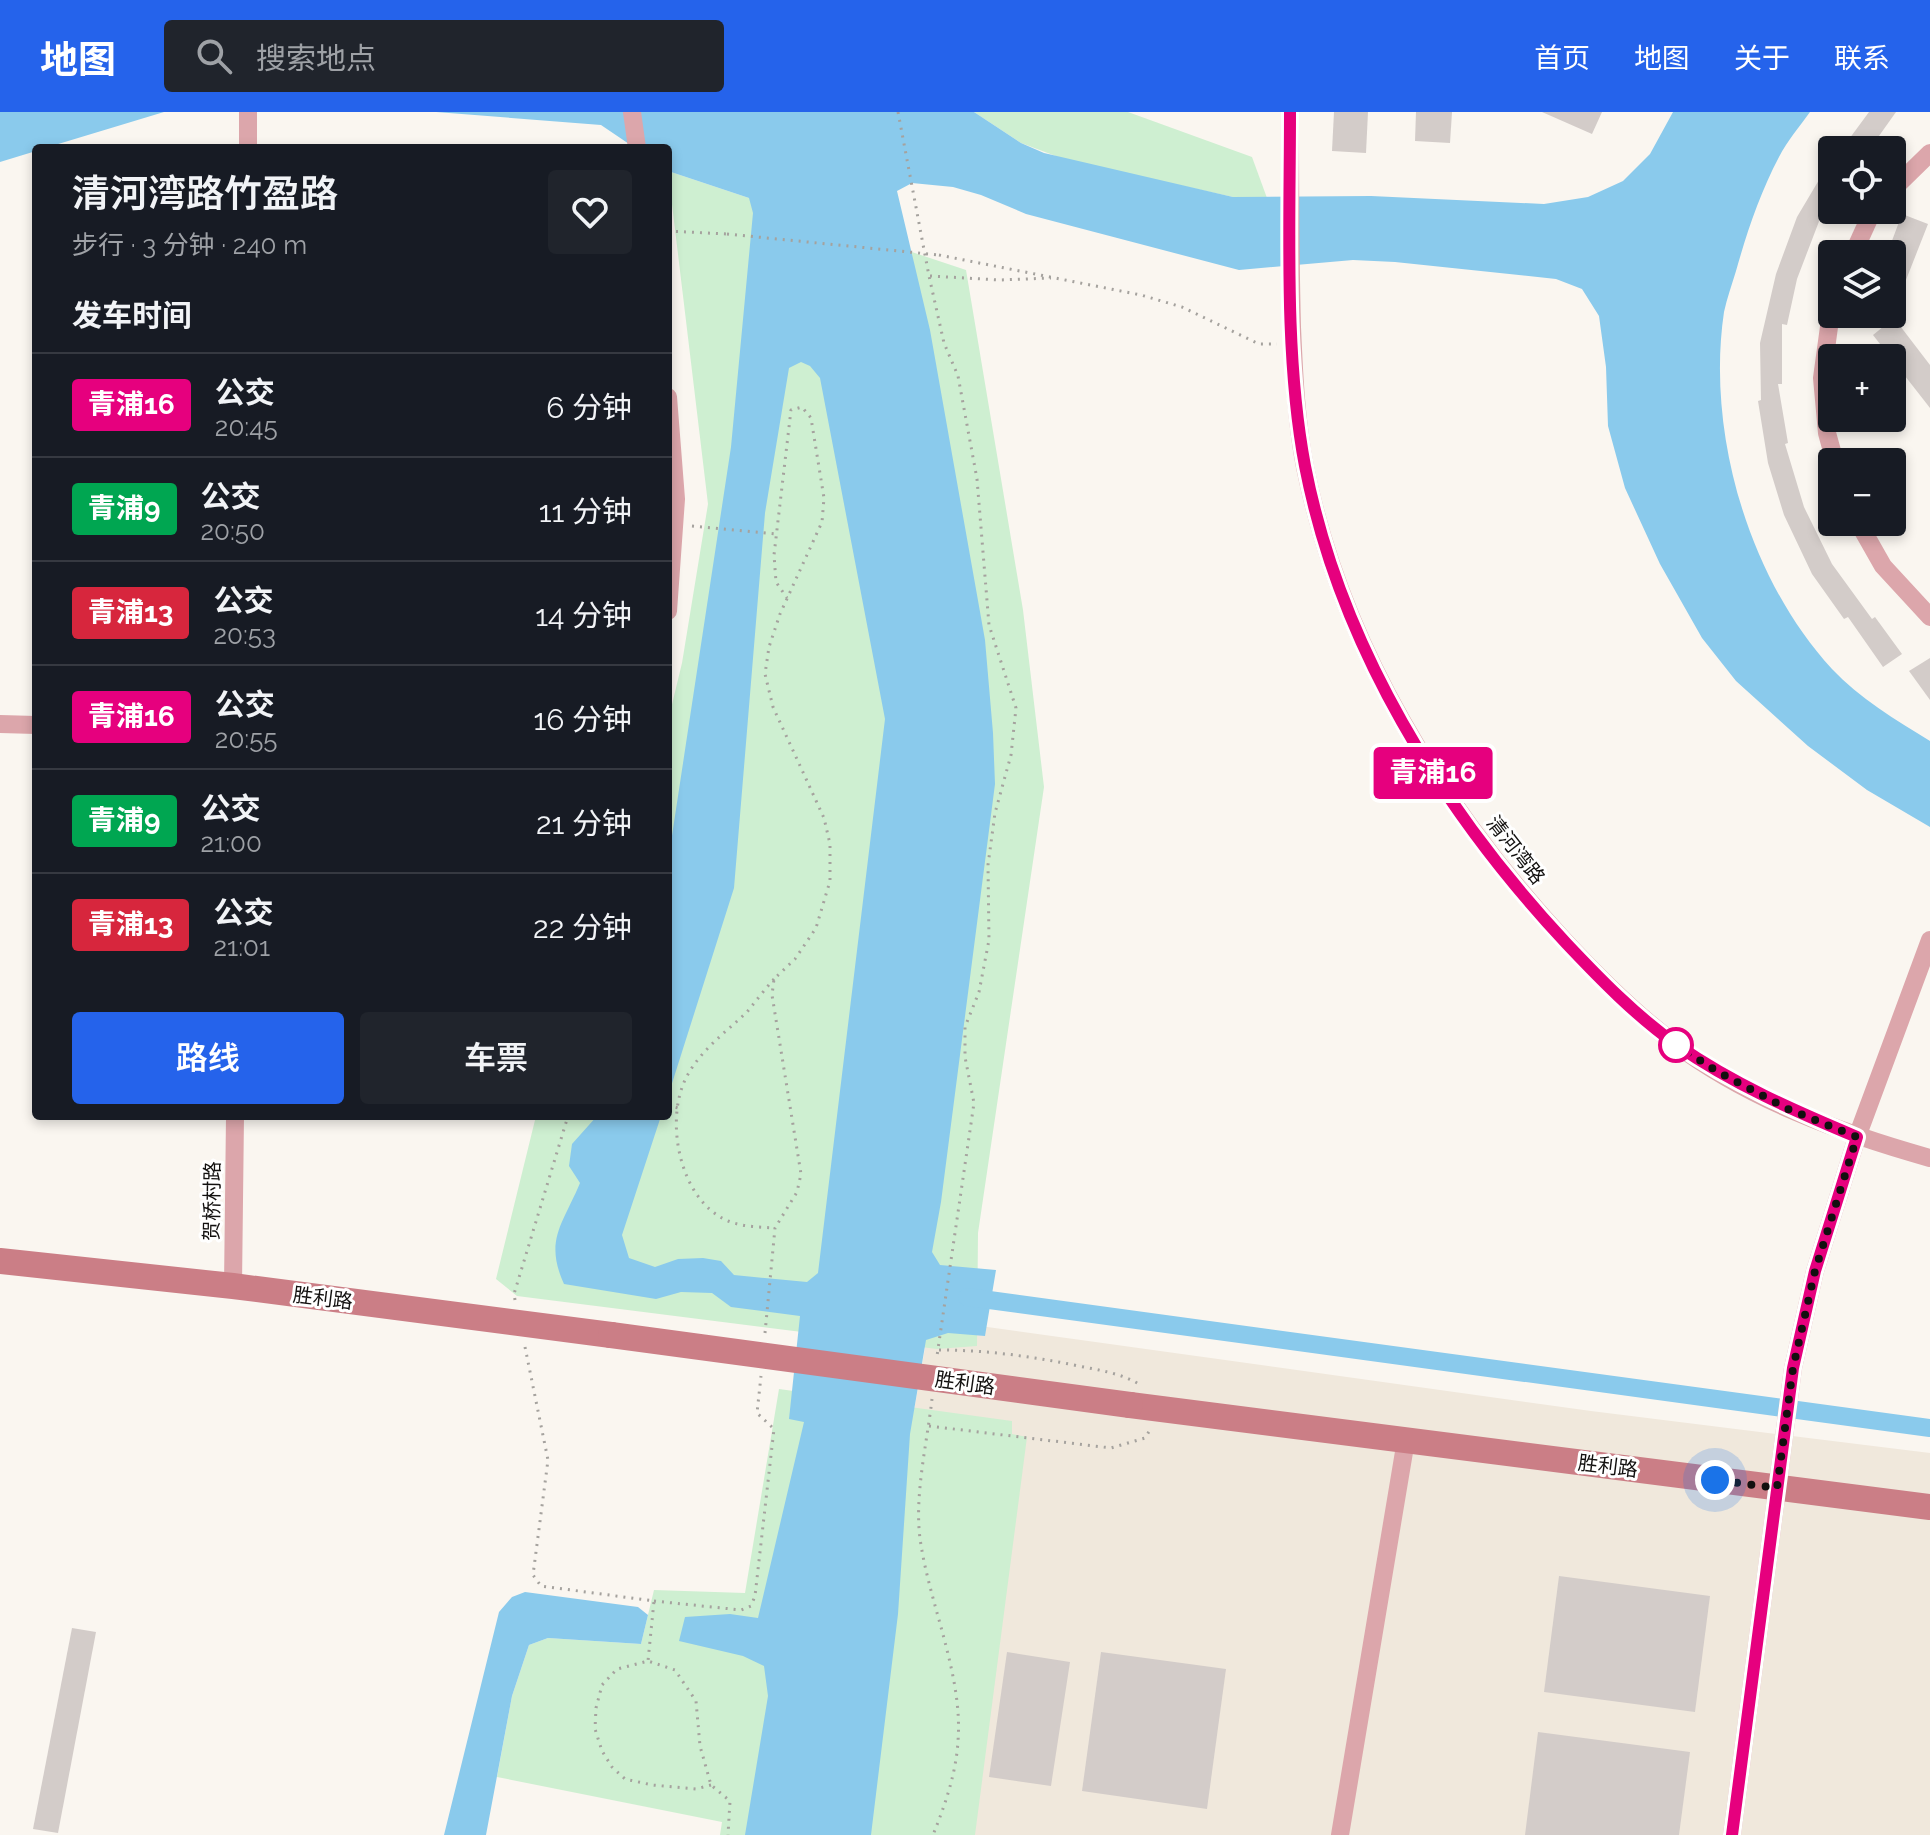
<!DOCTYPE html>
<html lang="zh">
<meta charset="utf-8">
<style>
body{margin:0;font-family:Raleway,"Noto Sans SC",sans-serif;background:#20242c;color:#f1f3f6;height:100vh;display:flex;flex-direction:column;font-size:30px;white-space:nowrap}
*{box-sizing:border-box;margin:0}
p{font-size:26px;color:#9ea1a6}
.icon{flex:none;width:44px;height:44px;fill:none;stroke:currentColor;stroke-width:2;stroke-linecap:round;stroke-linejoin:round}
.map{position:relative;flex:1;overflow:hidden}
.sheet{position:absolute;left:32px;top:32px;width:640px;height:976px;display:flex;flex-direction:column;background:#171b24;border-radius:8px;box-shadow:0 4px 12px #0003}
.sheet>*{flex:none}
.badge{padding:0 16px;border-radius:6px;font-size:28px;line-height:52px}
.fabs{position:absolute;left:1818px;top:24px;display:grid;gap:16px}
.fabs a{display:grid;place-items:center;width:88px;height:88px;border-radius:8px;background:#171b24;box-shadow:0 4px 12px #0003;font-size:40px}
.you{position:absolute;width:40px;height:40px;margin:-20px;border:6px solid #fff;border-radius:50%;background:#1a73e8;box-shadow:0 0 0 12px #1a73e833}
.map>.badge{position:absolute;translate:-50% -50%;box-shadow:0 0 0 4px #fff}
h2{padding:0 40px;font-size:30px;line-height:72px}
.round{display:grid;place-items:center;flex:none;width:84px;height:84px;border-radius:8px;background:#20242c}
.head{display:flex;align-items:center;justify-content:space-between;height:136px;padding:0 40px}
h1{font-size:38px;font-weight:600;line-height:60px}
.button{display:flex;gap:16px;margin-top:auto;padding:16px 40px}
.button a{flex:1;height:92px;border-radius:8px;background:#2563eb;color:#fff;font-size:32px;font-weight:600;line-height:92px;text-align:center}
.button a+a{background:#20242c;color:#f1f3f6}
ul{padding:0;list-style:none}
li{display:flex;align-items:center;gap:24px;height:104px;padding:0 40px;border-top:2px solid #363941}
li div{flex:1}
li b{display:block;font-size:30px}
li em{font-style:normal}
li .badge{min-width:88px;font-weight:700;text-align:center}
header{display:flex;align-items:center;gap:48px;box-sizing:border-box;height:112px;padding:0 40px;background:#2563eb;color:#fff}
header strong{font-size:38px}
nav{display:flex;gap:44px;margin-inline-start:auto;font-size:28px}
.search{width:560px;height:72px;background:#20242c;display:flex;align-items:center;gap:20px;box-sizing:border-box;padding:0 28px;border-radius:8px;color:#9ea1a6;font-size:30px}
.map>svg:first-child{display:block}
</style>
<header>
<strong>地图</strong>
<div class="search"><svg class="icon" aria-label="search" viewBox="0 0 24 24"><circle cx="10" cy="10" r="6"/><path d="M15 15l6 6"/></svg>搜索地点</div>
<nav><a>首页</a><a>地图</a><a>关于</a><a>联系</a></nav>
</header>
<div class="map">
<svg width="1930" height="1723" viewBox="0 0 1930 1723">
<rect width="100%" height="100%" fill="#faf6f0"/>
<path fill="#f0e8dc" d="M930,1207L1591,1299L1930,1341V1723H871L910,1322Z"/>
<g fill="#ceefd1">
<path d="M974,0H1128L1252,45L1267,86L1233,85L1069,49L1021,31Z"/>
<path d="M668,59L966,158L1023,498L1044,675L978,1121L977,1234L937,1237L517,1184L496,1167L536,1004H668V609L682,551L708,392Z"/>
<path d="M779,1277L1012,1309V1322L1027,1325L975,1723H720L722,1710L497,1665L512,1584L529,1533L548,1526L641,1532L654,1478L745,1481Z"/>
</g>
<g fill="#8acaec">
<path d="M0,0H164L45,36H36V39L0,50Z"/>
<path d="M436,0H974L1021,31L1044,41L1233,85L1371,84L1544,92L1588,85L1623,69L1650,42L1673,0H1810C1800,14 1787,29 1779,45C1760,81 1747,120 1736,159C1732,172 1727,186 1724,200C1706,321 1749,467 1832,557C1859,586 1896,608 1930,629V715L1867,678L1808,634L1736,569L1702,526L1660,452L1625,376L1608,314L1606,255L1599,204L1582,177L1556,167L1395,150L1353,148L1239,158L1026,102L981,83L953,75L912,71L897,79L930,218L985,528L993,621L995,672L941,1090L932,1140L940,1153L996,1158L985,1224L948,1221L926,1228L910,1322L898,1502L871,1723H745L768,1584L764,1554L743,1544L679,1529L685,1505L730,1502L758,1506L804,1310L789,1307L800,1204L731,1195L712,1181L681,1180L656,1187L564,1172C544,1128 563,1112 580,1071L569,1054L572,1032L597,1004H661L622,1123L629,1146L655,1155L678,1147L703,1146L721,1149L734,1163L807,1170L818,1161L885,607L820,266L810,254L801,250L789,256L765,401L734,776L668,984V750L731,335L753,101L749,86L668,59V36H635L601,13Z"/>
<path d="M525,1480L638,1495L648,1503L641,1532L548,1526L529,1533L512,1584L486,1723H444L499,1500L512,1485Z"/>
</g>
<g fill="none" stroke-linecap="round" stroke-linejoin="round">
<path stroke="#8acaec" stroke-width="18" d="M967,1185L1930,1316"/>
</g>
<g fill="#d3ccc9">
<path d="M1334,0H1368L1366,41L1332,39Z"/>
<path d="M1416,0H1452L1450,31L1415,29Z"/>
<path d="M1542,0H1602L1592,22Z"/>
<path d="M1869,0H1896L1869,38H1841Z"/>
<path d="M1832,46V89L1825,101L1823,99L1797,167L1787,213L1782,212V272H1778L1788,331L1785,332L1804,395L1832,452L1872,507L1875,505L1902,542L1883,555L1848,505L1844,507L1812,462L1784,403L1768,351L1758,289L1761,288L1760,231L1776,162L1797,105Z"/>
<path d="M1902,102L1928,112L1893,201L1892,142H1887Z"/>
<path d="M1894,206L1930,253V296L1873,223Z"/>
<path d="M1930,546V588L1909,559Z"/>
<path d="M1559,1464L1710,1484L1695,1600L1544,1580Z"/>
<path d="M72,1516L96,1520L58,1721L33,1717Z"/>
<path d="M1007,1540L1070,1550L1051,1674L989,1665Z"/>
<path d="M1101,1540L1226,1557L1207,1697L1082,1679Z"/>
<path d="M1538,1620L1690,1640L1679,1723H1525Z"/>
</g>
<g fill="none" stroke-linecap="round" stroke-linejoin="round">
<g stroke="#a5a29e" stroke-width="3" stroke-dasharray="2 6" stroke-linecap="butt">
<path d="M898,0L929,164L944,231L958,264L977,367L989,513L1016,596L1011,643L995,701L988,753L989,828L979,880L965,915V945L974,991L937,1244"/>
<path d="M668,119L727,122"/>
<path d="M939,143L1141,183L1182,195L1259,232H1277"/>
<path d="M930,164L1000,168L1051,166"/>
<path d="M692,414L776,422"/>
<path d="M774,867C765,877 756,889 747,900C725,921 699,939 685,968C665,1011 680,1087 726,1108C741,1115 759,1115 775,1116"/>
<path d="M668,993L678,996"/>
<path d="M515,1188L514,1182L568,1004"/>
<path d="M765,1221L775,1116L797,1080L801,1062L772,883L774,867L795,847L816,816L830,769V732L824,706L773,595L765,562L769,535L780,502L822,410L824,386L811,306L802,295L791,298L774,443L776,470L787,486"/>
<path d="M525,1235L548,1348L533,1463L541,1474L654,1489L648,1549"/>
<path d="M939,1238C985,1238 1029,1244 1074,1253C1097,1258 1118,1260 1139,1272"/>
<path d="M932,1287C927,1332 913,1388 921,1433C931,1496 963,1565 958,1629C956,1662 945,1693 933,1723"/>
<path d="M929,1314L1111,1336L1145,1326L1150,1318"/>
<path d="M654,1489L741,1498L751,1494L755,1484L774,1317L757,1301L761,1264"/>
<path d="M711,1673L696,1677L652,1673L625,1667L612,1655L602,1639L595,1617L596,1596L602,1573L617,1557L648,1549L675,1558L696,1589L700,1634L711,1673L730,1689L728,1723"/>
</g>
<g stroke="#dca6ab" stroke-width="18">
<path d="M248,0V36"/>
<path d="M632,0L637,36"/>
<path d="M1290,0C1290,72 1290,143 1292,215C1294,261 1296,309 1305,355C1341,533 1440,694 1562,826C1597,864 1633,900 1674,931C1750,988 1841,1021 1930,1046"/>
<path d="M1892,78L1930,41"/>
<path d="M1853,142L1873,98"/>
<path d="M1832,193L1822,266L1827,321L1835,350"/>
<path d="M668,285L676,387L668,499"/>
<path d="M1858,410L1883,454L1930,505"/>
<path d="M0,612L36,613"/>
<path d="M233,1174L235,1004"/>
<path d="M1340,1723L1406,1328"/>
<path d="M1732,1723L1793,1256L1815,1159L1857,1025L1930,828"/>
</g>
<g stroke="#cb7e86" stroke-width="26">
<path d="M0,1149L233,1174L611,1223"/>
<path d="M1130,1293L1930,1395"/>
</g>
<path stroke="#a5a29e" stroke-width="3" stroke-dasharray="2 6" stroke-linecap="butt" d="M727,122L939,143"/>
<path stroke="#cb7e86" stroke-width="26" d="M611,1223L1130,1293"/>
</g>
<g fill="none" stroke-linecap="round" stroke-linejoin="round">
<defs>
<path id="line" d="M1290,0C1290,113 1284,243 1305,354C1340,534 1442,698 1566,831C1600,867 1636,904 1677,933C1733,972 1795,999 1857,1025L1815,1159L1793,1256L1732,1723"/>
</defs>
<use href="#line" stroke="#fff" stroke-width="18"/>
<use href="#line" stroke="#e6007e" stroke-width="12"/>
<path stroke="#12100f" stroke-width="8" stroke-dasharray="0 14.4" d="M1676,933L1718,960L1788,997L1857,1025L1815,1159L1793,1256L1777,1376L1715,1368"/>
</g>
<circle fill="#fff" stroke="#e6007e" stroke-width="4" cx="1676" cy="933" r="16"/>
<g text-anchor="middle" stroke-width="6" stroke-linejoin="round" paint-order="stroke">
<g font-size="20" fill="#12100f" stroke="#fff">
<text transform="translate(1516 738) rotate(52)" y="7">清河湾路</text>
<text transform="translate(212 1089) rotate(-89)" y="7">贺桥村路</text>
<text transform="translate(323 1186) rotate(7)" y="7">胜利路</text>
<text transform="translate(965 1271) rotate(8)" y="7">胜利路</text>
<text transform="translate(1608 1354) rotate(7)" y="7">胜利路</text>
</g>
</g>
</svg>
<div class="fabs">
<a><svg class="icon" aria-label="locate" viewBox="0 0 24 24"><circle cx="12" cy="12" r="6"/><path d="M12 2v4M12 18v4M2 12h4M18 12h4"/></svg></a>
<a><svg class="icon" aria-label="layers" viewBox="0 0 24 24"><path d="M12 4l9 5-9 5-9-5zM3 14l9 5 9-5"/></svg></a>
<a>+</a>
<a>−</a>
</div>
<div class="you" style="left:1715px;top:1368px"></div>
<b class="badge" style="left:1433px;top:661px;background:#e6007e;color:#fff">青浦16</b>
<section class="sheet">
<div class="head"><div><h1>清河湾路竹盈路</h1><p>步行 · 3 分钟 · 240 m</p></div><a class="round"><svg class="icon" aria-label="heart" viewBox="0 0 24 24"><path d="M12 20l-8-8c-3-5 5-10 8-4 3-6 11-1 8 4z"/></svg></a></div>
<h2>发车时间</h2>
<ul>
<li><span class="badge" style="background:#e6007e;color:#fff">青浦16</span><div><b>公交</b><p>20:45</p></div><em>6 分钟</em></li>
<li><span class="badge" style="background:#00a651;color:#fff">青浦9</span><div><b>公交</b><p>20:50</p></div><em>11 分钟</em></li>
<li><span class="badge" style="background:#d7263d;color:#fff">青浦13</span><div><b>公交</b><p>20:53</p></div><em>14 分钟</em></li>
<li><span class="badge" style="background:#e6007e;color:#fff">青浦16</span><div><b>公交</b><p>20:55</p></div><em>16 分钟</em></li>
<li><span class="badge" style="background:#00a651;color:#fff">青浦9</span><div><b>公交</b><p>21:00</p></div><em>21 分钟</em></li>
<li><span class="badge" style="background:#d7263d;color:#fff">青浦13</span><div><b>公交</b><p>21:01</p></div><em>22 分钟</em></li>
</ul>
<div class="button"><a>路线</a><a>车票</a></div>
</section>
</div>
